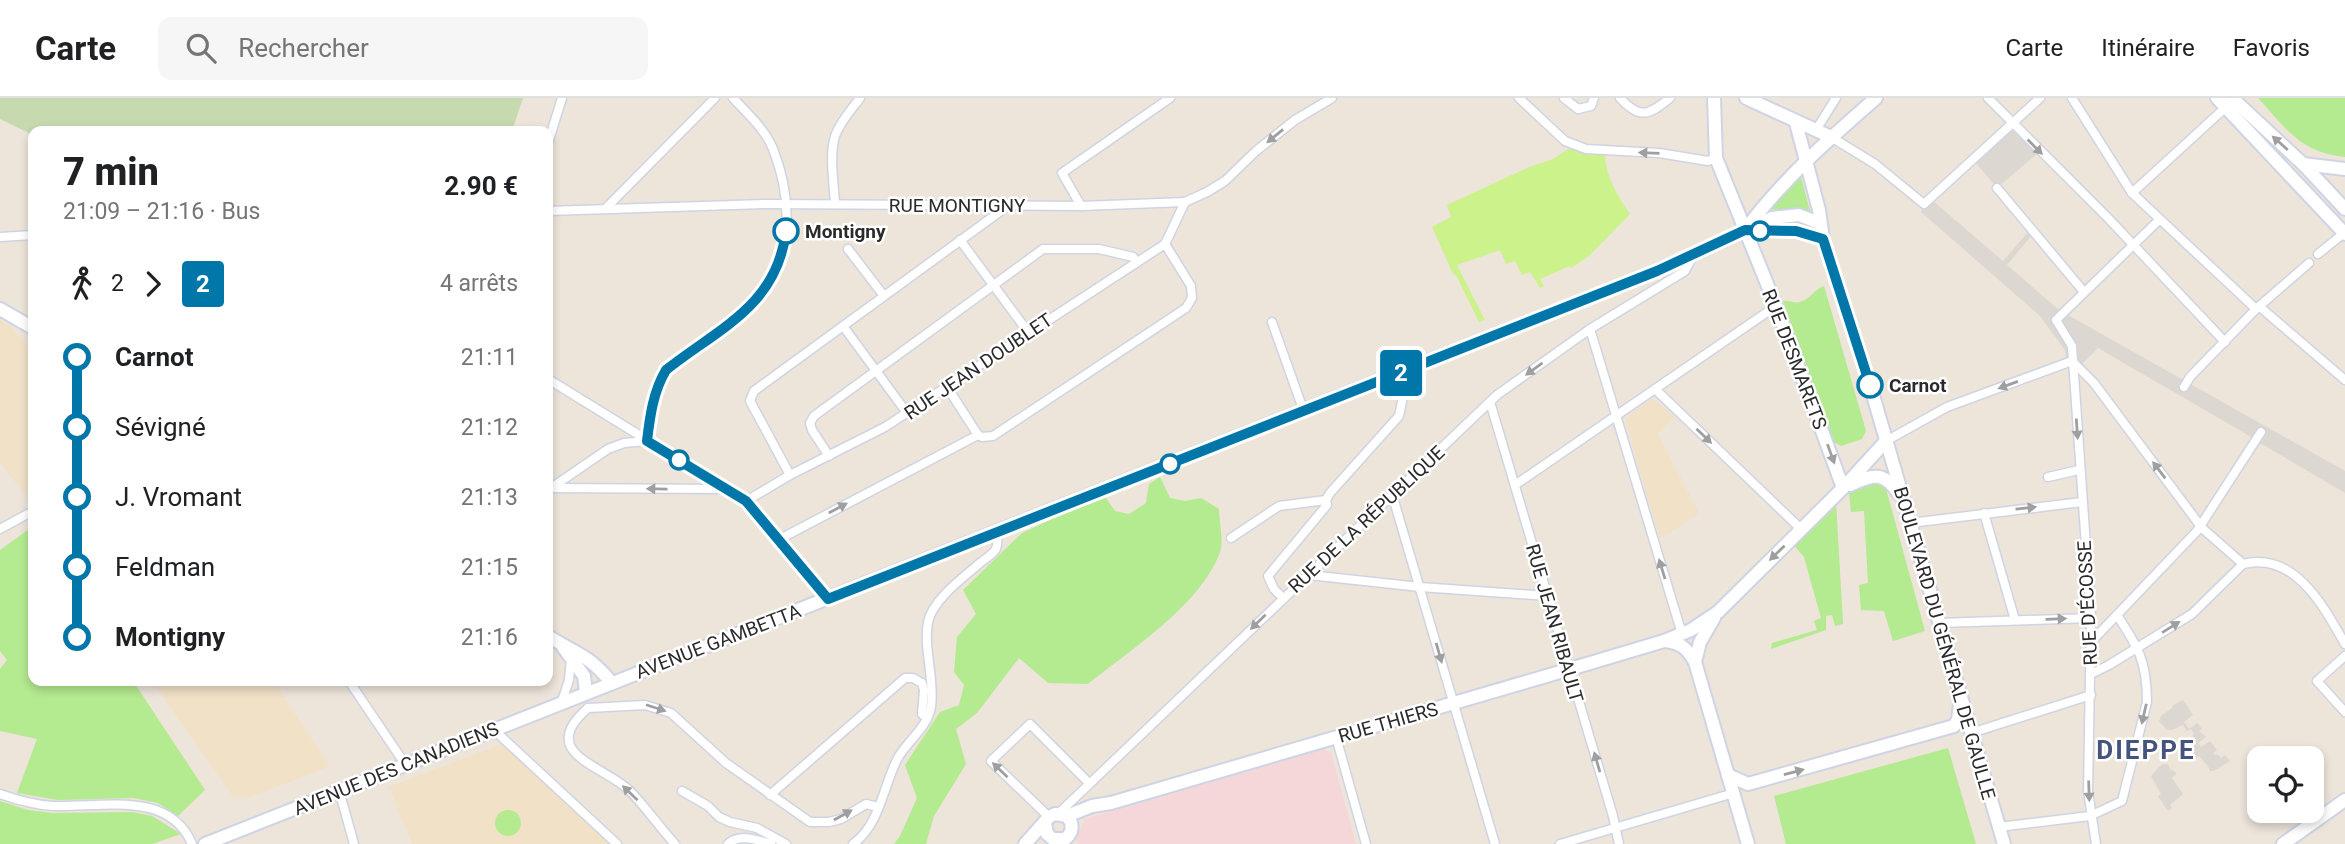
<!DOCTYPE html>
<html lang="fr">
<meta charset="utf-8">
<style>
body{margin:0;font-family:Roboto,sans-serif;background:#f6f6f6;color:#202124;height:100vh;display:flex;flex-direction:column;font-size:26px;white-space:nowrap}
*{box-sizing:border-box;margin:0}
p{font-size:23px;color:#757577}
.icon{flex:none;width:38px;height:38px;fill:none;stroke:currentColor;stroke-width:2;stroke-linecap:round;stroke-linejoin:round}
.map{position:relative;flex:1;overflow:hidden}
.drawer{position:absolute;left:28px;top:28px;width:525px;height:560px;display:flex;flex-direction:column;background:#fff;border-radius:14px;box-shadow:0 4px 10px #0003}
.drawer>*{flex:none}
.badge{padding:0 14px;border-radius:5px;font-size:24px;line-height:46px}
.controls{position:absolute;left:2247px;top:648px;display:grid;gap:14px}
.controls a{display:grid;place-items:center;width:77px;height:77px;border-radius:14px;background:#fff;box-shadow:0 4px 10px #0003;font-size:35px}
.map>.badge{position:absolute;translate:-50% -50%;box-shadow:0 0 0 4px #fff}
.legs{display:flex;align-items:center;gap:10px;height:77px;padding:0 35px;font-size:23px}
.legs p{margin-inline-start:auto}
.overview{display:flex;align-items:center;justify-content:space-between;height:119px;padding:0 35px}
h1{font-size:38px;font-weight:800;line-height:52px}
ul{padding:0 35px;list-style:none}
li{display:flex;align-items:center;gap:24px;height:70px;font-size:26px}
li i{display:grid;place-items:center;width:10px;height:100%;margin:0 9px;background:currentColor}
li i::after{content:'';width:18px;height:18px;margin:-9px;border:5px solid;border-radius:50%;background:#fff}
li p{margin-inline-start:auto}
li:first-child i{background:linear-gradient(#0000 50%,currentColor 0)}
li:last-child i{background:linear-gradient(currentColor 50%,#0000 0)}
header{display:flex;align-items:center;gap:42px;box-sizing:border-box;height:98px;padding:0 35px;background:#fff;border-bottom:2px solid #e0e0e0}
header strong{font-size:33px}
nav{display:flex;gap:38px;margin-inline-start:auto;font-size:24px}
.search{width:490px;height:63px;background:#f6f6f6;display:flex;align-items:center;gap:18px;box-sizing:border-box;padding:0 24px;border-radius:14px;color:#757577;font-size:26px}
.map>svg:first-child{display:block}
</style>
<header>
<strong>Carte</strong>
<div class="search"><svg class="icon" aria-label="search" viewBox="0 0 24 24"><circle cx="10" cy="10" r="6"/><path d="M15 15l6 6"/></svg>Rechercher</div>
<nav><a>Carte</a><a>Itinéraire</a><a>Favoris</a></nav>
</header>
<div class="map">
<svg width="2345" height="746" viewBox="0 0 2345 746">
<rect width="100%" height="100%" fill="#ede4da"/>
<g fill="#f1e1c7">
<path d="M0,222L13,230L33,257V405L0,365Z"/>
<path d="M1653,301L1675,319L1658,336L1699,415L1660,441L1626,324L1629,317Z"/>
<path d="M152,583H273L330,668L250,699L234,700Z"/>
<path d="M502,646L612,746H412L389,689Z"/>
</g>
<path fill="#f5d6d9" d="M1324,651L1331,655L1356,746H1078L1076,742L1085,721Z"/>
<g fill="#b4ea90">
<path d="M2258,0H2345V59C2299,54 2287,31 2258,0Z"/>
<path d="M1801,79L1810,113L1770,111L1769,109Z"/>
<path d="M1824,188L1866,333L1862,341L1841,348L1834,344L1783,203C1790,202 1794,206 1800,204C1811,201 1813,192 1824,188Z"/>
<path d="M1160,379L1170,400L1185,403L1201,400L1219,411C1219,424 1224,442 1220,454C1201,507 1130,552 1088,586L1048,585L1019,560L977,615L956,631L966,666L934,718L926,746H894L900,738L917,700L905,667L940,614L959,607L964,587L954,574L957,539L976,516L963,492L1022,435L1104,397L1115,413L1129,416L1146,405L1149,386Z"/>
<path d="M1867,380L1885,387L1925,533L1893,543L1884,513L1861,512L1859,487L1868,485L1864,413L1851,414L1849,394Z"/>
<path d="M1836,404L1843,526L1835,528L1832,517L1826,518V532L1771,551L1772,545L1817,532L1814,523L1821,520L1804,459L1792,445Z"/>
<path d="M32,429L33,583H133L205,692L178,718L158,705L134,700L58,702L17,695L37,641L0,633V571L7,562L0,553V452Z"/>
<path d="M1948,650L1976,746H1786L1774,698Z"/>
<path d="M0,703L28,712L53,715L132,714L152,718L181,736L152,746H0Z"/>
<circle cx="508" cy="725" r="13"/>
</g>
<path fill="#c6d9af" d="M0,0H523L512,33H33V37L0,21Z"/>
<path fill="#ccf28b" d="M1570,50L1591,56H1605C1605,78 1618,98 1630,116L1589,158L1571,170L1570,168L1540,181L1544,188L1540,190L1530,174L1522,177L1515,163L1506,166L1500,152L1457,167L1485,222L1479,224L1456,177L1453,176L1432,129L1451,119L1447,107L1527,70L1553,61Z"/>
<g fill="#ddd7d1">
<path d="M2011,25L2040,53L1997,90L1972,60Z"/>
<path d="M1933,103L2003,163L2028,134L2033,133L2031,138L2007,167L2059,212L2345,373V395L2262,346L2258,347L2208,423L2201,426L2204,415L2253,340L2098,250L2082,266L2066,261L2065,252L2040,218L1921,114L1924,106Z"/>
<path d="M2183,602L2193,617L2184,624L2189,631L2197,625L2202,631L2199,633L2206,639L2198,645L2201,649L2210,643L2217,652L2213,655L2215,657L2217,656L2221,660L2225,657L2230,663L2214,673H2210L2208,668L2199,658L2191,664L2182,655L2183,649L2188,646L2194,636L2191,631L2187,633L2183,627L2172,632H2167L2159,623L2161,618L2172,610L2173,607Z"/>
<path d="M2162,666H2168L2170,671L2177,675L2172,680L2183,696L2170,707L2172,710L2168,713L2158,698L2161,696L2151,678Z"/>
</g>
<g fill="none" stroke-linecap="round" stroke-linejoin="round">
<defs>
<g id="street">
<path d="M1519,0L1565,43L1586,51L1659,55L1708,63L1716,60"/>
<path d="M1564,0L1578,11L1591,8L1594,0"/>
<path d="M1620,0C1640,22 1649,17 1670,0"/>
<path d="M1988,0L2108,120L2225,244"/>
<path d="M2072,0L2132,95L2256,211"/>
<path d="M1816,32L1836,0"/>
<path d="M1831,39L1875,66L1924,106L2040,0"/>
<path d="M548,45L562,0"/>
<path d="M1997,90L2084,194"/>
<path d="M2132,95L2226,9"/>
<path d="M835,106C834,85 829,58 835,38C840,24 851,12 860,0"/>
<path d="M1081,108L1062,75L1170,0"/>
<path d="M606,110L715,0"/>
<path d="M548,113L765,106L1081,108L1185,104L1207,94L1225,83L1256,53L1295,22L1332,0"/>
<path d="M0,139L33,137"/>
<path d="M960,142L1028,234"/>
<path d="M848,151L884,198"/>
<path d="M2318,156L2344,135"/>
<path d="M2260,209L2345,282"/>
<path d="M1272,224L1304,314"/>
<path d="M843,228L907,315"/>
<path d="M1590,231L1682,536"/>
<path d="M2072,263L2094,285L2202,430L2243,466"/>
<path d="M548,281L746,403L828,501"/>
<path d="M947,289L978,337L982,339L993,338L1186,210L1192,200L1191,188L1165,146"/>
<path d="M2184,289L2190,279L2256,211L2309,165"/>
<path d="M1655,291L1801,431"/>
<path d="M1490,304L1613,718L1619,746"/>
<path d="M647,343C650,318 653,294 666,272C693,250 738,225 760,199C794,158 792,99 773,51C765,31 747,15 733,0"/>
<path d="M1886,343L1947,309L2072,263"/>
<path d="M829,358L812,332L810,325L814,318L1043,151H1099L1133,159L1137,164"/>
<path d="M790,377L750,303L754,293L1009,107"/>
<path d="M2048,379L2079,372"/>
<path d="M1515,387L1776,208"/>
<path d="M548,390L725,391"/>
<path d="M551,390L608,351L624,345L647,343"/>
<path d="M1392,396L1495,746"/>
<path d="M746,403L790,377L885,329L1165,146L1185,104"/>
<path d="M1984,415L2015,522"/>
<path d="M1910,425L2082,404"/>
<path d="M0,431L33,413"/>
<path d="M1231,440L1279,408L1326,402"/>
<path d="M778,442L978,337"/>
<path d="M2243,466C2295,453 2324,509 2345,546"/>
<path d="M1309,477L1420,489L1548,498"/>
<path d="M1283,500L1274,491L1268,478L1327,407L1326,402L1330,395L1399,318L1405,289L1404,281L1401,276"/>
<path d="M1939,525L2091,520"/>
<path d="M2091,544L2197,433L2261,334"/>
<path d="M2345,558L2317,583L2345,614"/>
<path d="M2091,576L2109,567L2192,516L2243,466"/>
<path d="M349,583L405,666"/>
<path d="M562,603L569,582L571,560"/>
<path d="M588,610L645,607L671,615L726,665L810,724H829L841,721L866,706L878,709"/>
<path d="M588,610C536,655 602,667 629,692C646,709 659,729 675,746"/>
<path d="M493,631L617,746"/>
<path d="M1971,635L2091,597"/>
<path d="M1336,639L1366,746"/>
<path d="M339,692L354,746"/>
<path d="M682,693L708,708L719,719L730,724L757,730L786,746"/>
<path d="M0,696C17,702 35,707 53,708C99,710 169,691 192,746"/>
<path d="M770,697L905,580H913L922,585L924,592L922,616L927,621"/>
<path d="M1059,715L1497,297L1590,231L1685,173L1694,156"/>
<path d="M1049,719L991,663L1030,626L1089,685"/>
<path d="M1999,729L2090,718L2122,703L2147,604C2147,563 2138,549 2117,517"/>
<path d="M728,746C740,735 757,742 771,746"/>
<path d="M853,746C881,726 883,686 899,658C909,642 928,628 931,609C935,580 923,550 928,524C933,501 964,479 980,465C985,461 993,456 996,451C998,445 998,440 996,435"/>
<path d="M1560,746L1734,695"/>
<path d="M2096,746L2088,693L2091,520L2072,248L2056,222L2159,122"/>
</g>
<g id="secondary">
<path d="M1714,0L1716,60L1776,208L1843,390"/>
<path d="M1746,0L1831,39"/>
<path d="M2217,0L2345,136"/>
<path d="M2232,0L2303,66L2345,111"/>
<path d="M1796,25L1819,112L1823,141L1870,287L2004,746"/>
<path d="M2303,66L2345,71"/>
<path d="M1746,131C1783,81 1829,41 1876,0"/>
<path d="M1749,132L1796,133L1823,141"/>
<path d="M0,211L33,230"/>
<path d="M1850,387C1873,376 1884,373 1899,396"/>
<path d="M1714,520L1700,544L1695,564L1748,746"/>
<path d="M548,538C576,556 588,556 611,584"/>
<path d="M1665,543C1681,545 1687,550 1695,564"/>
<path d="M563,549L584,578L586,594"/>
<path d="M1728,677L1748,686L1954,628L1958,622L1960,606"/>
<path d="M1067,718L1092,708L1111,705L1560,574L1664,543L1691,532L1718,514L1843,390L1886,343"/>
<path d="M205,746C688,552 1174,366 1657,173L1772,120L1799,117L1819,125"/>
<path d="M1025,746L1049,719L1055,716L1067,718C1074,726 1073,735 1065,741H1053L1047,736L1045,725"/>
<path d="M2283,746L2345,702"/>
</g>
</defs>
<use href="#street" stroke="#cfd4e4" stroke-width="11"/>
<use href="#secondary" stroke="#cfd4e4" stroke-width="16"/>
<use href="#street" stroke="#fff" stroke-width="8"/>
<use href="#secondary" stroke="#fff" stroke-width="12"/>
</g>
<defs><path id="oneway-solid" d="M-6-.8H1V-3.2L6.5 0L1 3.2V.8H-6Z" transform="scale(1.75)"/></defs>
<g fill="#9f9f9f">
<use href="#oneway-solid" transform="translate(1275 38) rotate(141)"/>
<use href="#oneway-solid" transform="translate(2280 45) rotate(-138)"/>
<use href="#oneway-solid" transform="translate(2035 49) rotate(45)"/>
<use href="#oneway-solid" transform="translate(1649 55) rotate(-178)"/>
<use href="#oneway-solid" transform="translate(1534 271) rotate(144)"/>
<use href="#oneway-solid" transform="translate(2008 287) rotate(160)"/>
<use href="#oneway-solid" transform="translate(2077 331) rotate(86)"/>
<use href="#oneway-solid" transform="translate(1704 338) rotate(44)"/>
<use href="#oneway-solid" transform="translate(1831 356) rotate(70)"/>
<use href="#oneway-solid" transform="translate(2159 372) rotate(-127)"/>
<use href="#oneway-solid" transform="translate(657 391) rotate(-179)"/>
<use href="#oneway-solid" transform="translate(838 410) rotate(-28)"/>
<use href="#oneway-solid" transform="translate(2026 410) rotate(-6)"/>
<use href="#oneway-solid" transform="translate(1777 455) rotate(136)"/>
<use href="#oneway-solid" transform="translate(1662 471) rotate(-107)"/>
<use href="#oneway-solid" transform="translate(2056 521) rotate(-2)"/>
<use href="#oneway-solid" transform="translate(1258 524) rotate(136)"/>
<use href="#oneway-solid" transform="translate(2171 529) rotate(-32)"/>
<use href="#oneway-solid" transform="translate(1439 555) rotate(74)"/>
<use href="#oneway-solid" transform="translate(656 610) rotate(18)"/>
<use href="#oneway-solid" transform="translate(2144 616) rotate(103)"/>
<use href="#oneway-solid" transform="translate(1597 664) rotate(-106)"/>
<use href="#oneway-solid" transform="translate(1000 672) rotate(-136)"/>
<use href="#oneway-solid" transform="translate(1794 674) rotate(-15)"/>
<use href="#oneway-solid" transform="translate(2089 693) rotate(88)"/>
<use href="#oneway-solid" transform="translate(630 695) rotate(-136)"/>
<use href="#oneway-solid" transform="translate(843 717) rotate(-29)"/>
</g>
<g fill="none" stroke-linecap="round" stroke-linejoin="round">
<defs>
<path id="line-1" d="M786,133C777,208 719,230 666,272C653,294 650,318 647,343L746,403L828,501L1657,173L1745,132L1796,133L1823,141L1870,287"/>
</defs>
<use href="#line-1" stroke="#fff" stroke-width="16"/>
<use href="#line-1" stroke="#0077a8" stroke-width="10"/>
</g>
<g fill="#fff" stroke="#0077a8" stroke-width="3.5">
<circle cx="786" cy="133" r="12"/>
<circle cx="1760" cy="133" r="9"/>
<circle cx="1870" cy="287" r="12"/>
<circle cx="679" cy="362" r="9"/>
<circle cx="1170" cy="366" r="9"/>
</g>
<g text-anchor="middle" stroke-width="5" stroke-linejoin="round" paint-order="stroke">
<g font-size="19" fill="#2a2a2a" stroke="#fff">
<text x="957" y="114">RUE MONTIGNY</text>
<text transform="translate(1795 261) rotate(69)" y="7">RUE DESMARETS</text>
<text transform="translate(978 268) rotate(-34)" y="7">RUE JEAN DOUBLET</text>
<text transform="translate(1366 421) rotate(-43)" y="7">RUE DE LA RÉPUBLIQUE</text>
<text transform="translate(2087 505) rotate(-93)" y="7">RUE D'ÉCOSSE</text>
<text transform="translate(1555 525) rotate(74)" y="7">RUE JEAN RIBAULT</text>
<text transform="translate(718 543) rotate(-21)" y="7">AVENUE GAMBETTA</text>
<text transform="translate(1945 545) rotate(74)" y="7">BOULEVARD DU GÉNÉRAL DE GAULLE</text>
<text transform="translate(1388 624) rotate(-16)" y="7">RUE THIERS</text>
<text transform="translate(396 670) rotate(-22)" y="7">AVENUE DES CANADIENS</text>
</g>
<g font-size="19" font-weight="bold" fill="#2a2a2a" stroke="#fff" text-anchor="start">
<text x="805" y="140">Montigny</text>
<text x="1889" y="294">Carnot</text>
</g>
<g font-size="26" font-weight="bold" letter-spacing="2" fill="#45537f" stroke="#fff">
<text x="2146" y="661">DIEPPE</text>
</g>
</g>
</svg>
<div class="controls">
<a><svg class="icon" aria-label="locate" viewBox="0 0 24 24"><circle cx="12" cy="12" r="6"/><path d="M12 2v4M12 18v4M2 12h4M18 12h4"/></svg></a>
</div>
<b class="badge" style="left:1401px;top:275px;background:#0077a8;color:#fff">2</b>
<section class="drawer">
<div class="overview"><div><h1>7 min</h1><p>21:09 – 21:16 · Bus</p></div><b>2.90 €</b></div>
<div class="legs"><svg class="icon" aria-label="walk" viewBox="0 0 24 24"><circle cx="13" cy="4" r="2"/><path d="M13 8l-2 6 4 7M11 14l-3 7M7 12l3-4h3l4 4"/></svg>2<svg class="icon" aria-label="forward" viewBox="0 0 24 24"><path d="M9 5l7 7-7 7"/></svg><b class="badge" style="background:#0077a8;color:#fff">2</b><p>4 arrêts</p></div>
<ul>
<li><i style="color:#0077a8"></i><b>Carnot</b><p>21:11</p></li>
<li><i style="color:#0077a8"></i><span>Sévigné</span><p>21:12</p></li>
<li><i style="color:#0077a8"></i><span>J. Vromant</span><p>21:13</p></li>
<li><i style="color:#0077a8"></i><span>Feldman</span><p>21:15</p></li>
<li><i style="color:#0077a8"></i><b>Montigny</b><p>21:16</p></li>
</ul>
</section>
</div>
